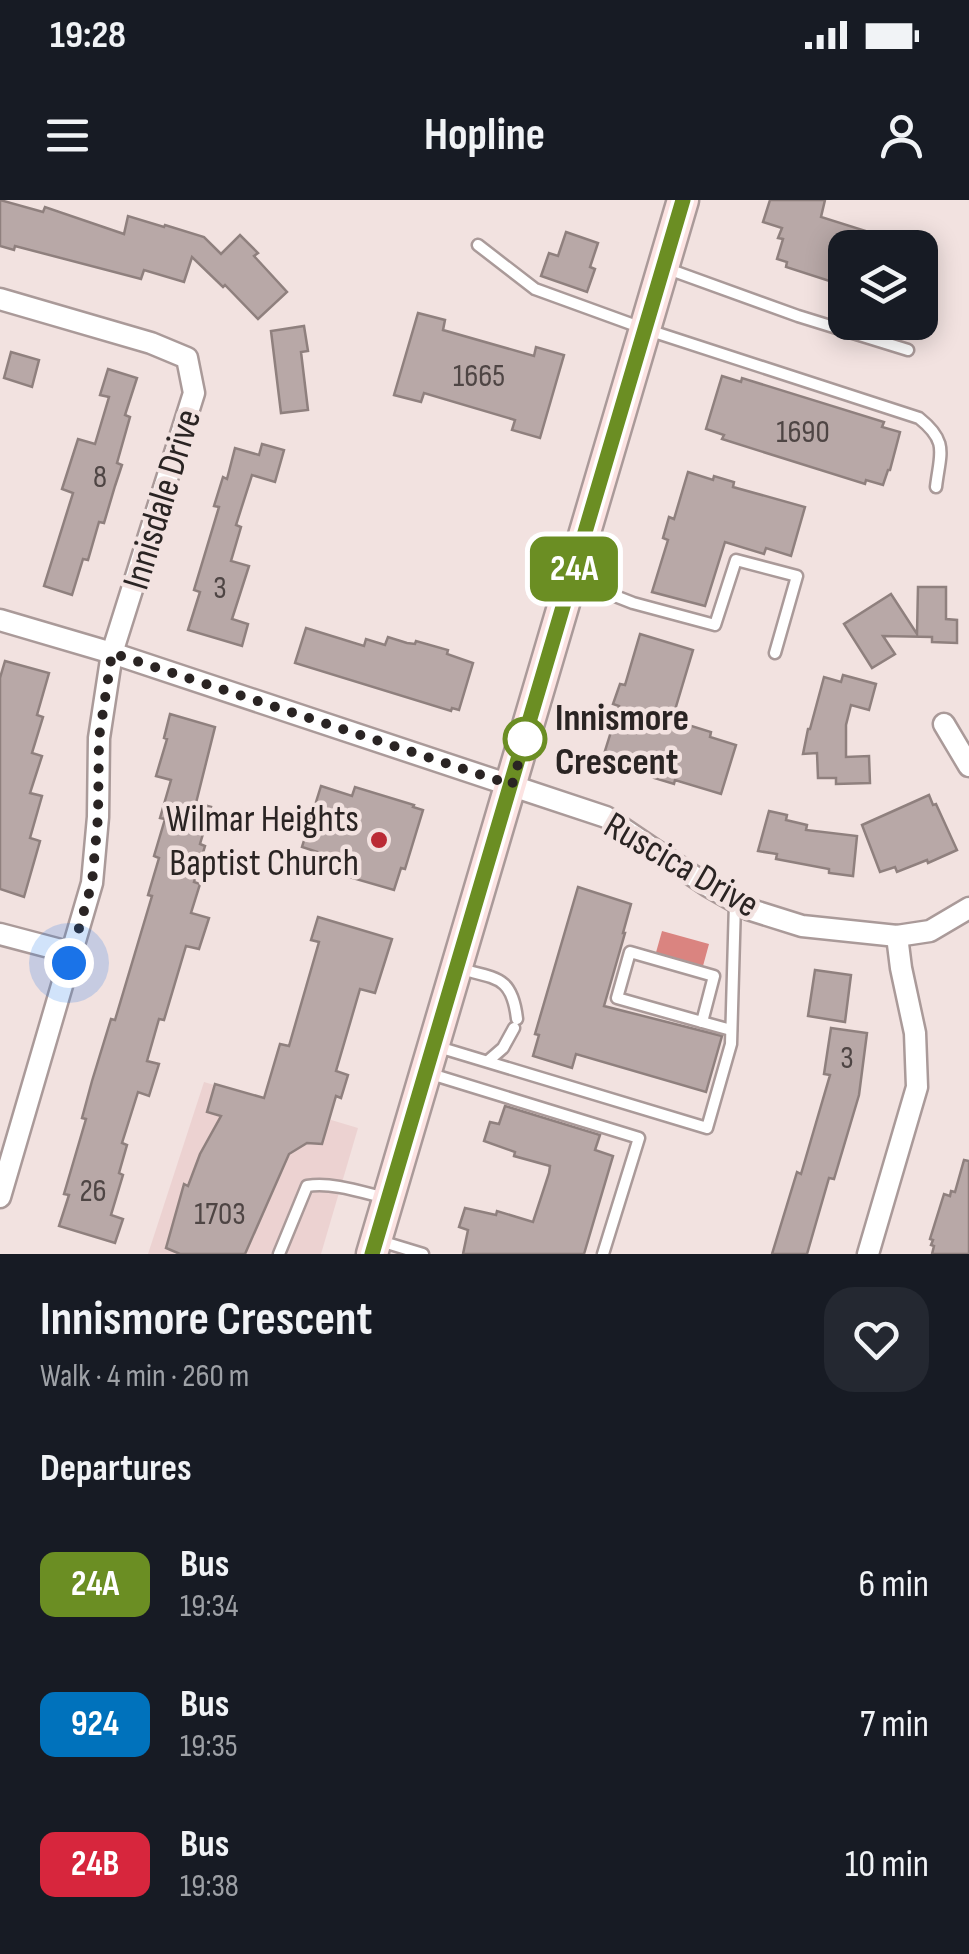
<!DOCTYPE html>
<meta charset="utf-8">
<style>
body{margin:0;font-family:"Sofia Sans Condensed",sans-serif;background:#242831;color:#f1f3f6;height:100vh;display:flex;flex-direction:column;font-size:38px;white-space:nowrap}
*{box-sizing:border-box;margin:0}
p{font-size:32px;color:#9ea1a6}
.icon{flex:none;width:55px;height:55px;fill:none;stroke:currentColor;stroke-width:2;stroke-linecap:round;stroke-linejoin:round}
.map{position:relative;height:1054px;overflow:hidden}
.side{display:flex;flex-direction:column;background:#171b24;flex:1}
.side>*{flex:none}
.badge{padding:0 20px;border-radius:15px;font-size:35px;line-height:65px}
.buttons{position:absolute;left:828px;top:30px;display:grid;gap:20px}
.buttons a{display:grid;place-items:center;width:110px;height:110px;border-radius:20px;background:#171b24;box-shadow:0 5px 25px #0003;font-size:50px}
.you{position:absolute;width:50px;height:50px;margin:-25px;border:8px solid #fff;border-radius:50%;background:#1a73e8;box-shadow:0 0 0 15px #1a73e833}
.map>.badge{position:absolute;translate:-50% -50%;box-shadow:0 0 0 5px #fff}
h2{padding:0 40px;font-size:38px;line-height:90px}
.round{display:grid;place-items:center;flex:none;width:105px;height:105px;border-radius:30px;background:#242831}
.overview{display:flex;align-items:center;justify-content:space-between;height:170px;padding:0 40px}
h1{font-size:48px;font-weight:700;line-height:75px}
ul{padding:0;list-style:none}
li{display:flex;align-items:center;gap:30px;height:140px;padding:0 40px}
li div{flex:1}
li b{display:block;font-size:38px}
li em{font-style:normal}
li .badge{min-width:110px;font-weight:700;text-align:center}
.status{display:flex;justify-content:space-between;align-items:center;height:70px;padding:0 50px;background:#171b24;direction:ltr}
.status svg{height:28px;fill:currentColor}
header{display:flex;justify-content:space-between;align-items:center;height:130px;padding:0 40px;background:#171b24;font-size:45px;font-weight:700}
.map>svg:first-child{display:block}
</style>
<div class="status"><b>19:28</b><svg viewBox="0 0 49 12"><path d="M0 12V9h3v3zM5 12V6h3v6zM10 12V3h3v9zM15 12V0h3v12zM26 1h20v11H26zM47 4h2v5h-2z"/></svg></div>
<header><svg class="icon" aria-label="menu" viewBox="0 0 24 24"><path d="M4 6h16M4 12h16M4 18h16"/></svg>Hopline<svg class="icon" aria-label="person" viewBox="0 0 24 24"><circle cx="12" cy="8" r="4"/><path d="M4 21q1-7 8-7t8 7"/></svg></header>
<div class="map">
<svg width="969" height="1054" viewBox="0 0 969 1054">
<rect width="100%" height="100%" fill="#f2e2e0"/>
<path fill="#ecd2d1" d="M204,882L358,928L321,1054H148Z"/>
<path fill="#da8480" d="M662,731L709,744L700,777L653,763Z"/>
<g fill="#b8a8a7" stroke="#8f807e" stroke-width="2.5">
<path d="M0,0L43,12L45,7L124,34L128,16L164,27L165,25L204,37L221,54L240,35L258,53L254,56L287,92L258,119L225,85L223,87L192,57L184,82L144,70L141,79L15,46L14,50L0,46Z"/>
<path d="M770,0H825L821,17L907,44L906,48H845V86L786,67L787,62L777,59L783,39L778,38L782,28L763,22Z"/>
<path d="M566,32L598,43L590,67L595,69L587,92L541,76L549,53L558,56Z"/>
<path d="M418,113L445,120L443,130L534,156L536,147L564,155L540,238L512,230L515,220L424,193L421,202L394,195Z"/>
<path d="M304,126L308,151L301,152L308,210L281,213L271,131Z"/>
<path d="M11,152L39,160L32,187L4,178Z"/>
<path d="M108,169L137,178L125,215L130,217L117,263L122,265L115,286L104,323L99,322L88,360L83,359L72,395L44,386L73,293L62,289L78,239L95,244L109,197L100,195Z"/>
<path d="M722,176L741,182L742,178L884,222L882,227L900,232L890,270H888L883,285L866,280L865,284L722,239L724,235L706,229Z"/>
<path d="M262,244L284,250L275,282L252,275L236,325L241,327L231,361L249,366L232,419L248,424L242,446L188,430L200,392L194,390L219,307L214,306L223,277L227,279L235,248L259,255Z"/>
<path d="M688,272L713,280L714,276L734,282L733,287L805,307L791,356L766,348L764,354L725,342L705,406L652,392L668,340L663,338L669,317L674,319Z"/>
<path d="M918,387H946V419L957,420V443L932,442V437L883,436L895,454L872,468L844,424L891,394L917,434Z"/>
<path d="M306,428L364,446L366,439L385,445L388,437L407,443L415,444L416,441L448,450L447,454L473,463L459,510L452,508L451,511L295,463Z"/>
<path d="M640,434L693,450L672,520L711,532L710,537L736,545L721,594L675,580L674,584L654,578L655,573L628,565L630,559L605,551L619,506L613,504L620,484L625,485Z"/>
<path d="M5,461L49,473L37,515L43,517L32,553L42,556L30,593L42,596L30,638L40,641L24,697L0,689V478Z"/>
<path d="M843,475L876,484L869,510L851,505L846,525V557L869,556L870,583L836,584V578H818L817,553L803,554L808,529H810L824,477L841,482Z"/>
<path d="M170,514L215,527L196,603L211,607L200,644L205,646L194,682L200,684L191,713L209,718L199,749L186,746L164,820L159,819L147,861L159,864L149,896L138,892L122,943L127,945L119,973L123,975L111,1015L123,1019L115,1043L59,1026L69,995L64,994L86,919L82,918L92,881L111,819L115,820L152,696L148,695L159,658L154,656L165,619L160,618L171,580L156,576L167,539L164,538Z"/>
<path d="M321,586L352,596L355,587L414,605L413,607L423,610L405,669L401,668L394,690L335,673L339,659L302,647Z"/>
<path d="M929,595L933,605L936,604L957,650L928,663L927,660L897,672L895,667L880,672L862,625Z"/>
<path d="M769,611L787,615L786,620L807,625L806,630L857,636L853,676L829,673V669L776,659L777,654L758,651Z"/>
<path d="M578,687L631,704L623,733H625L604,806L722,836L706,892L576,854L572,868L533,856L539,835L535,834Z"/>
<path d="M318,717L392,739L375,793L360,789L336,871L348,875L341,898L336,896L322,944L307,943L289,954L245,1054H180L166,1048L184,984L188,986L200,954L221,916L207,912L215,884L264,898L280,844L289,846L319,742L311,740Z"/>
<path d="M815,770L851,775L845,822L808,816Z"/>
<path d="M831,828L867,833L859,895L834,979L829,978L807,1054H772L797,972L801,974L830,875L824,874Z"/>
<path d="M505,906L600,935L595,950L613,956L584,1054H463L468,1030L459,1027L465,1008L496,1015L497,1011L533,1022L549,973L550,966L514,956L515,952L484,941L490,922L499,924Z"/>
<path d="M964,960L969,961V1054H932L934,1046L931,1045L933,1040L930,1039L944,994L950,996L951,991L955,992Z"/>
</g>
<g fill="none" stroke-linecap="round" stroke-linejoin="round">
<defs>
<g id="lane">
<path d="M478,45L535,89L645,129L919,218C949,242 940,253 936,287"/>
<path d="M668,69L798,116L908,150"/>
<path d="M572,384L610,394L633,403L715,425L736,360L797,376L775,453"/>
<path d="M630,752L714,776L702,822L617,798Z"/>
<path d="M457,768C496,779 512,775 517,819"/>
<path d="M702,822L731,830"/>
<path d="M435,846L707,928L731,844L735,703"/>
<path d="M488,861L503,848L514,828"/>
<path d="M431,874L639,938L603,1054"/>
<path d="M377,1040L423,1054"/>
<path d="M279,1054L307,986C333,982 361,992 386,998"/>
</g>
<g id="street">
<path d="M0,99L151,143L187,158L194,193L112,453L99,538L98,617L92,683L0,997"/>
<path d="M0,420L112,453L606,617L708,686L748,709L802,726L897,736L930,731L969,708"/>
<path d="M944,524L969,566"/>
<path d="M0,734L72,753"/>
<path d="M868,1054L917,887L915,833L901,768L897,736"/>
</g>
<path id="secondary" d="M372,1054L683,0"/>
</defs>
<use href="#lane" stroke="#aa9a99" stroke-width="15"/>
<use href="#street" stroke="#aa9a99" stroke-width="25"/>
<use href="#secondary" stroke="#aa9a99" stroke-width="35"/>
<use href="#lane" stroke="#fff" stroke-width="10"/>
<use href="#street" stroke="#fff" stroke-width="20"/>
<use href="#secondary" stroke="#fce3e2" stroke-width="30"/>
</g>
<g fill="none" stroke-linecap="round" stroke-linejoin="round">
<defs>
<path id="line" d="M372,1054L683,0"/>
</defs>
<use href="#line" stroke="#fff" stroke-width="22"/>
<use href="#line" stroke="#6b8e23" stroke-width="15"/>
<path stroke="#2a2423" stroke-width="10" stroke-dasharray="0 18" d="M69,763L92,683L98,617L99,538L112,453L512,585L529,526L525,539"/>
</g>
<circle fill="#fff" stroke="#6b8e23" stroke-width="5" cx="525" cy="539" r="20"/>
<circle fill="#ba2a34" stroke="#f2e2e0" stroke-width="4" cx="379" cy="640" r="10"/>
<g text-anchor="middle" stroke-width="9" stroke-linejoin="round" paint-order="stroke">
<g font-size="32" fill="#4e4544">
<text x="479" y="186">1665</text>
<text x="803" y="242">1690</text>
<text x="100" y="287">8</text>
<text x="220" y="398">3</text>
<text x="847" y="868">3</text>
<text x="93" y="1001">26</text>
<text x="220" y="1024">1703</text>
</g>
<g font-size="38" fill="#2a2423" stroke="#f2e2e0">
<text transform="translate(161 299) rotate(-73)" y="13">Innisdale Drive</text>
<text transform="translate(682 664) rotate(30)" y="13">Ruscica Drive</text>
</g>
<g font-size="38" font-weight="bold" fill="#2a2423" stroke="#f2e2e0" text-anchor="start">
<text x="555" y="530">Innismore<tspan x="555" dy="44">Crescent</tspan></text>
</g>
<g font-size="38" fill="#2a2423" stroke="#f2e2e0" text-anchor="end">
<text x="359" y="631">Wilmar Heights<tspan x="359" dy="44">Baptist Church</tspan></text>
</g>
</g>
</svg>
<div class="buttons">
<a><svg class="icon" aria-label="layers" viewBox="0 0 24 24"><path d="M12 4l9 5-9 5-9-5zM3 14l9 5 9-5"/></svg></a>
</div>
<div class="you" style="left:69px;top:763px"></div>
<b class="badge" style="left:574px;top:369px;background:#6b8e23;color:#fff">24A</b>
</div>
<section class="side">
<div class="overview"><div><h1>Innismore Crescent</h1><p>Walk · 4 min · 260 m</p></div><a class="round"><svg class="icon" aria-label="heart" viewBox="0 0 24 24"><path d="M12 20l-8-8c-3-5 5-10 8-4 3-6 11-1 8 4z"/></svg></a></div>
<h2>Departures</h2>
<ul>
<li><span class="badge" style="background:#6b8e23;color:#fff">24A</span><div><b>Bus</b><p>19:34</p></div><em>6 min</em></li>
<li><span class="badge" style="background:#0072bc;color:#fff">924</span><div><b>Bus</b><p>19:35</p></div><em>7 min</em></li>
<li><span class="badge" style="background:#d7263d;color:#fff">24B</span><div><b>Bus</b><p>19:38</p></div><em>10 min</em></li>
</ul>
</section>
